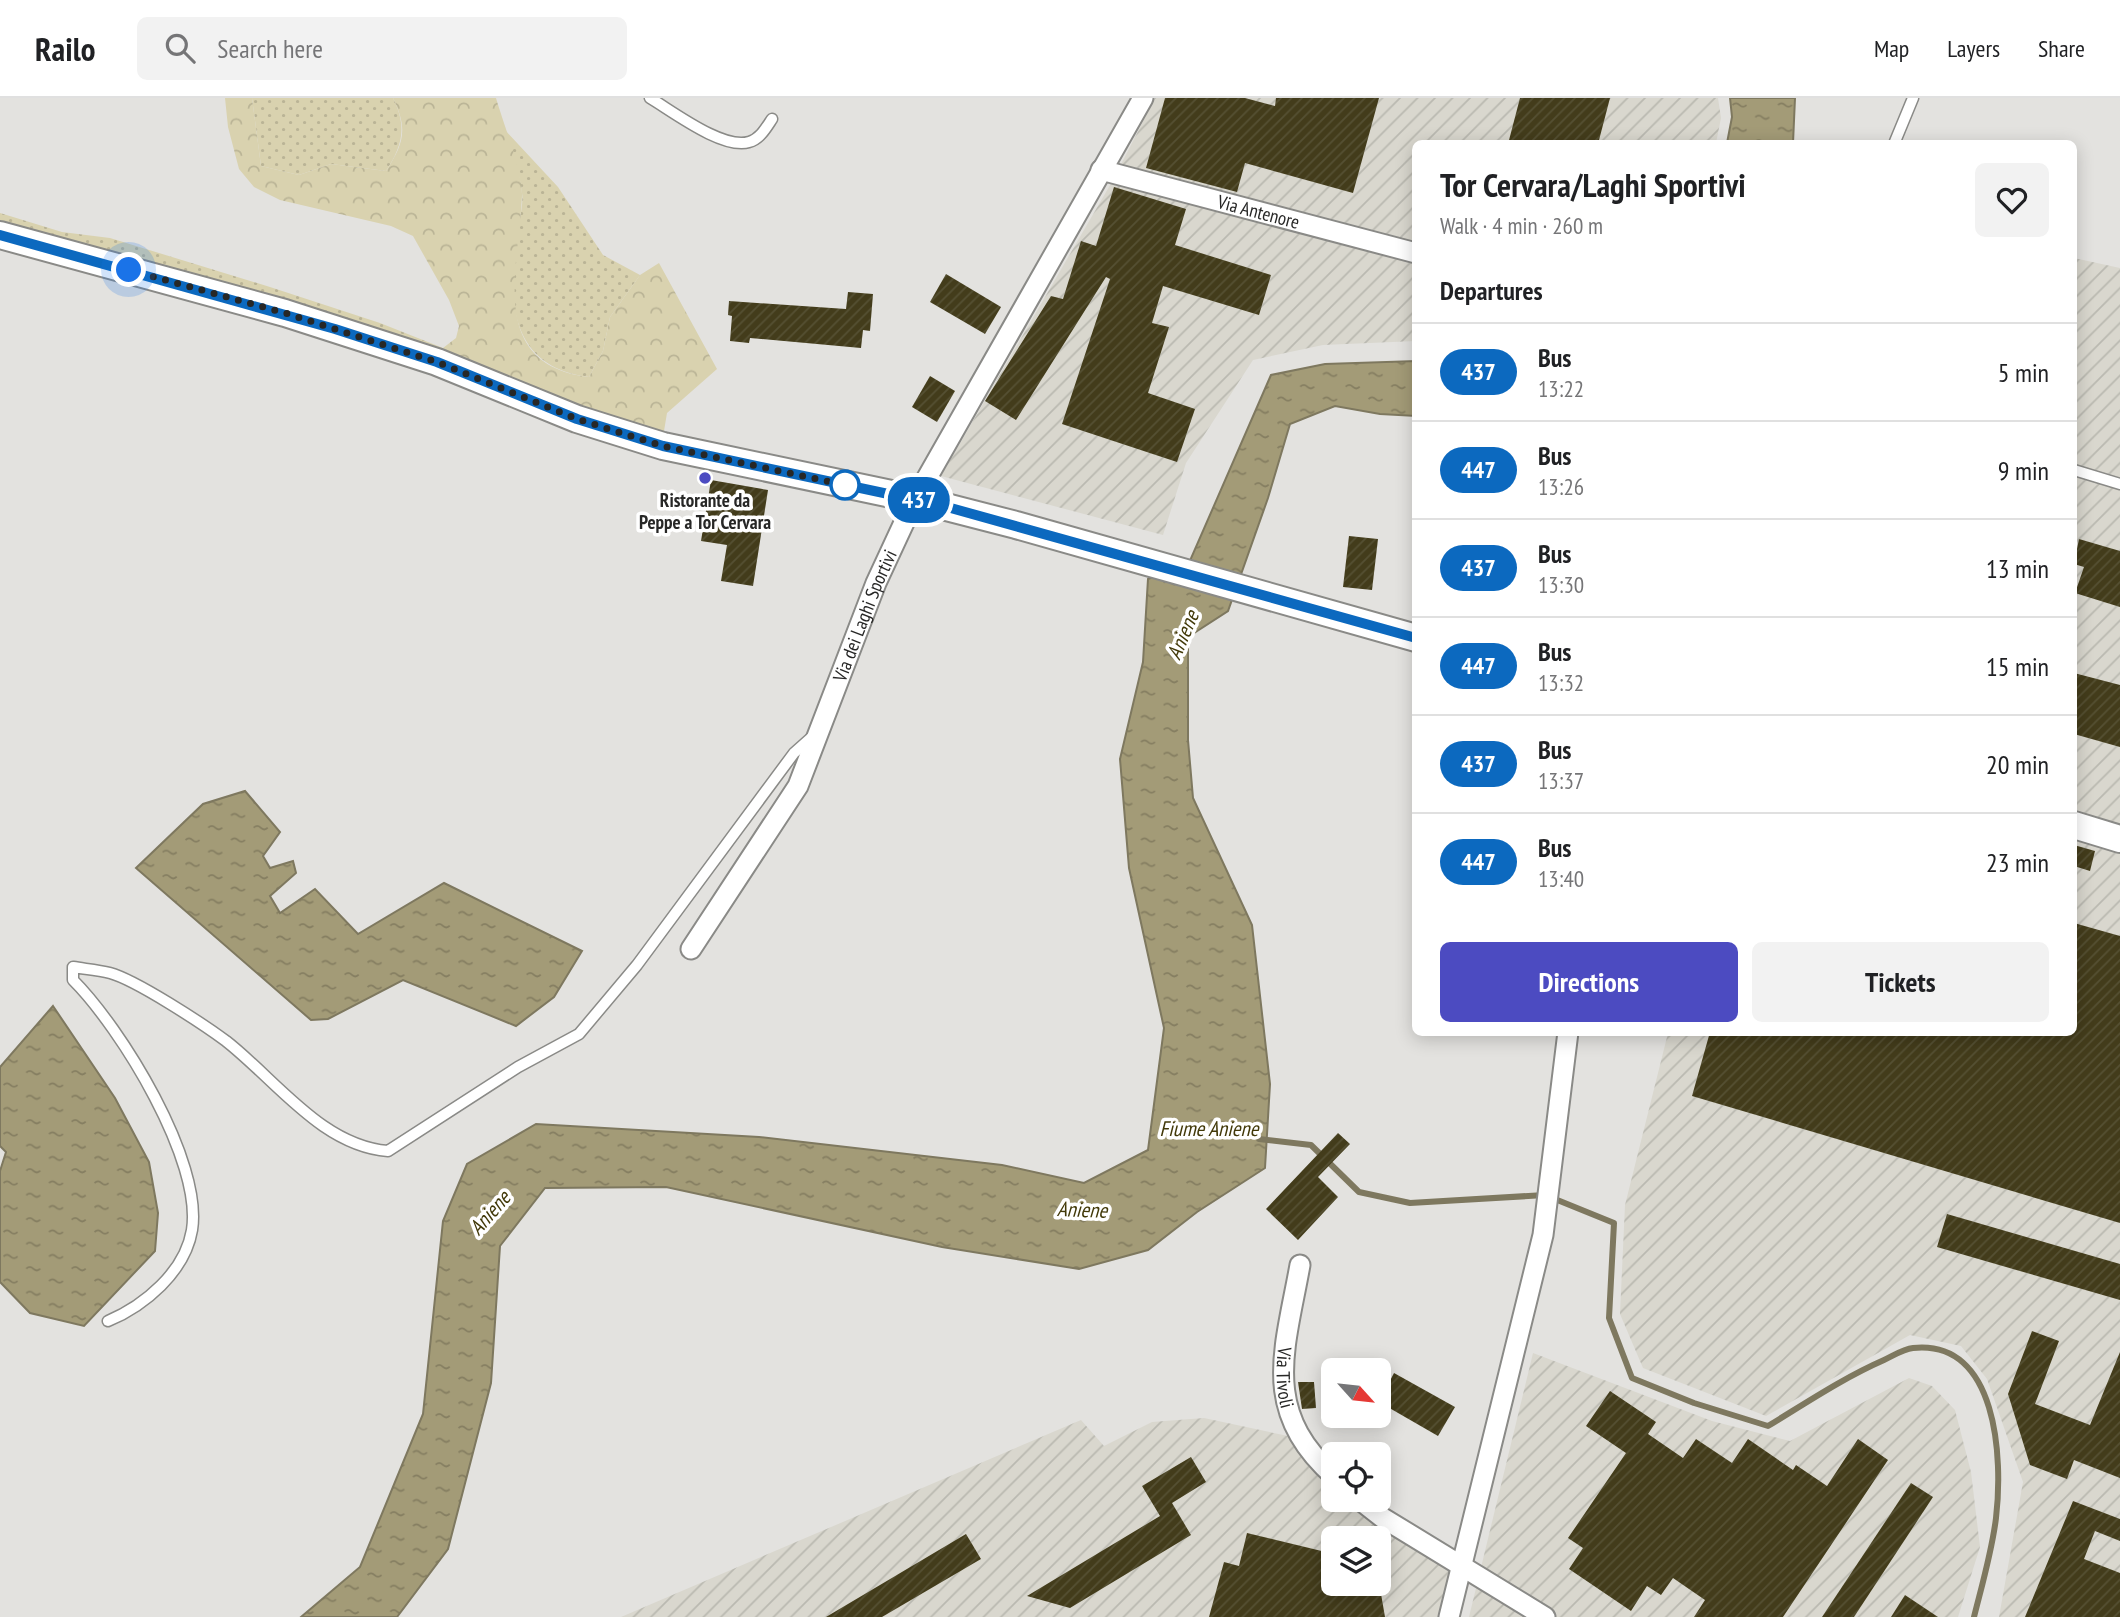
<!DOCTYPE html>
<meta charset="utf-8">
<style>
body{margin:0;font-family:"PT Sans Narrow",sans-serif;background:#f2f2f2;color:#202124;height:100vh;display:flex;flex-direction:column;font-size:26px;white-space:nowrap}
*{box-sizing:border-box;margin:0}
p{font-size:23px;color:#757577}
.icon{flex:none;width:38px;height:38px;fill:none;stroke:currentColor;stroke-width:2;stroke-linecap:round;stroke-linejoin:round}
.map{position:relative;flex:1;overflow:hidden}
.drawer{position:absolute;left:1412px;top:42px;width:665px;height:896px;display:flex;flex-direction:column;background:#fff;border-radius:10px;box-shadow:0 4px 18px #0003}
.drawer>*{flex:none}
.badge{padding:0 14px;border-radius:23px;font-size:24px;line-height:46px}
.needle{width:46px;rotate:117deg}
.buttons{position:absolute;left:1321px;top:1260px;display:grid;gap:14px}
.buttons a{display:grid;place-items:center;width:70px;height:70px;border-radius:10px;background:#fff;box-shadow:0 4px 18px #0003;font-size:35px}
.you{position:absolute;width:35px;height:35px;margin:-18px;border:5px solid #fff;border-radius:50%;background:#1a73e8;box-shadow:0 0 0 10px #1a73e833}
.map>.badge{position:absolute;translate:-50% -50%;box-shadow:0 0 0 4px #fff}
h2{padding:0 28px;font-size:26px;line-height:63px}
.round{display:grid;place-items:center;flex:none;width:74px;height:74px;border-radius:10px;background:#f2f2f2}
.summary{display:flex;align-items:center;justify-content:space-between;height:119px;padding:0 28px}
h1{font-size:33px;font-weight:700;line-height:52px}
.primary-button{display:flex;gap:14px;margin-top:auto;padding:14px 28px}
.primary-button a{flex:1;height:80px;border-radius:10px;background:#4c4bc1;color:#fff;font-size:28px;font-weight:700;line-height:80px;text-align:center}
.primary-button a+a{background:#f2f2f2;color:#202124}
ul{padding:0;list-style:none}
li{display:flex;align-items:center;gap:21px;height:98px;padding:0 28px;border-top:2px solid #e0e0e0}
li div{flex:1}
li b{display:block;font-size:26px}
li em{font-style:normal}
li .badge{min-width:77px;font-weight:700;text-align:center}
header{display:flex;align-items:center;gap:42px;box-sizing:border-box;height:98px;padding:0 35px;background:#fff;border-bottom:2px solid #e0e0e0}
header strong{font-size:33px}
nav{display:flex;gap:38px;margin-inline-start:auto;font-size:24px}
.search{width:490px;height:63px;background:#f2f2f2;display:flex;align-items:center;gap:18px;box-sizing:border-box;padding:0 24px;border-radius:10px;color:#757577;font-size:26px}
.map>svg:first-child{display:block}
</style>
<header>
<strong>Railo</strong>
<div class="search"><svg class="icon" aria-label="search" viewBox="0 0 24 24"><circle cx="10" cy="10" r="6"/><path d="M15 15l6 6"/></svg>Search here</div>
<nav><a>Map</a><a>Layers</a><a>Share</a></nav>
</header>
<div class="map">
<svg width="2120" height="1519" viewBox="0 0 2120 1519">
<defs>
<pattern id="industrial-furrows" width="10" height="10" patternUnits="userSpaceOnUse" patternTransform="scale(1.75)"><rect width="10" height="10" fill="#d9d7ce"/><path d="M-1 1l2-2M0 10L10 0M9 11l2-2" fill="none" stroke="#bab9b1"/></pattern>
<pattern id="grass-dots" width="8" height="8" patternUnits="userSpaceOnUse" patternTransform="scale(1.75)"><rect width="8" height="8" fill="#d9d2af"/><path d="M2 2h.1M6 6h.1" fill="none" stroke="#bab496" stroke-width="1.8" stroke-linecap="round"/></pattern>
<pattern id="forest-crowns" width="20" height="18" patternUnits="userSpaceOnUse" patternTransform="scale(1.75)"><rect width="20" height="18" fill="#d9d2af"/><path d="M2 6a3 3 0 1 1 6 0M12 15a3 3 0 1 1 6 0" fill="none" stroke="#bab496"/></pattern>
<pattern id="water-ripples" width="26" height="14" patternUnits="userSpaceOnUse" patternTransform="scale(1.75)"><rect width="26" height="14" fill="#a39b77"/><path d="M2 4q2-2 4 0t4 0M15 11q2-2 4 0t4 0" fill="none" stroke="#857e61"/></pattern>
<pattern id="building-hatch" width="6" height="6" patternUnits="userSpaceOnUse" patternTransform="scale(1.75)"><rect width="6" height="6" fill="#433c1b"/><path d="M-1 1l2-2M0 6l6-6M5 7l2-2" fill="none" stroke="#555033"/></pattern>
</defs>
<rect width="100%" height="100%" fill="#e3e2df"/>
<g fill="url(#industrial-furrows)" fill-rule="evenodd">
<path d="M1155,0H1718L1721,20L1716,45L1416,46V243L1323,247L1253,262L1186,365L1163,437L941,378L1113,82Z"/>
<path d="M2074,160L2120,170V1519H1999L2023,1384L1987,1281L1961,1248L1910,1237L1766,1318L1643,1270L1620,1216L1625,1107L1668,935L2074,934Z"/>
<path d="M1533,1255L1712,1323L1790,1343L1909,1280L1932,1288L1955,1312L1971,1374L1980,1449L1958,1519H1469Z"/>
<path d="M1204,1320L1288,1338L1333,1386L1334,1402H1349L1367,1421L1452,1471L1441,1519H621L1081,1322L1104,1348L1152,1324ZM1334,1440H1379V1486H1334Z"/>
</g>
<g fill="url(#grass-dots)">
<path d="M252,0H393C407,28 403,47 386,73L331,66L299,77L261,68Z"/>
<path d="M505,32L558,89L603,157L640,177L610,219L603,253L589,279C513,269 507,208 516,143C517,128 524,110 522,95C520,74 510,52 505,32Z"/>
<path d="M0,115L62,134L110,140L270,189L380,225L443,250L449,263L0,128Z"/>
</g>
<path fill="url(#forest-crowns)" d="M225,0H252L261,68L299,77L331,66L386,73C404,45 408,31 393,0H496C503,24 523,76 522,98C519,170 486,266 589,279L603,253L610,219L640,177L659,165L717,271L667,315L664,333L659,340L449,263L443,250L456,240L459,228L449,202L413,138L391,128L280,102L254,89L239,71L228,29Z"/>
<g fill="url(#water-ripples)" stroke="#7e785f" stroke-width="2">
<path d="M1730,0H1795L1793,45H1727L1732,19Z"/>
<path d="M1416,263V318L1380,316L1335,308L1290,326L1268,400L1228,513L1188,539V642L1193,700L1252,827L1270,986L1265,1070L1197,1114L1148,1152L1079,1171L942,1149L666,1089L545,1090L500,1148L491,1285L448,1451L397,1519H301L360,1469L423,1316L443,1123L467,1066L536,1026L759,1039L1002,1067L1084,1085L1148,1052L1164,930L1129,770L1120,661L1143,564L1148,481L1189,465L1271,277L1325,266Z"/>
<path d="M245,693L280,734L263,758L270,770L293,763L296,775L270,798L280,815L315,791L358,836L444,785L582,853L554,899L516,928L403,882L328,921L311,922L136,770L203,706Z"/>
<path d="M53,908L115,1000L149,1064L158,1115L155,1153L84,1228L30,1215L0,1184V1073L6,1054L0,1048V969Z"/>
</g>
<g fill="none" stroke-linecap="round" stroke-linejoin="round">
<path stroke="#7e785f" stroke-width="6" d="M1259,1041L1311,1047L1359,1094L1410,1105L1545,1097L1614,1125L1609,1220L1632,1280L1694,1305L1768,1328C1806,1305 1843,1280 1884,1262C1893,1258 1903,1251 1913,1250C1998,1241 2003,1361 1996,1420C1992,1453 1982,1487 1974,1519"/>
</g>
<g fill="url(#building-hatch)">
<path d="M1165,0H1245L1275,8L1276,0H1379L1353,95L1245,65L1237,94L1146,70Z"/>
<path d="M1520,0H1610L1598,46H1508Z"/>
<path d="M1114,89L1186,111L1175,147L1271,177L1259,217L1163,188L1152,225L1169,229L1148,295L1195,311L1177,364L1062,326L1110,181L1106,179L1016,322L985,303L1051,198L1063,201L1081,143L1096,148Z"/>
<path d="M946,176L1001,209L985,236L930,204Z"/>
<path d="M848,194L873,196L870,233L863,232L861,250L750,240L749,245L730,243L732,218L728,217L729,203L846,211Z"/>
<path d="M930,278L955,293L937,324L912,309Z"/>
<path d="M711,382L768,392L753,488L721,483L727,447L701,443Z"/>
<path d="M1349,438L1378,441L1372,492L1343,489Z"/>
<path d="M2079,441L2120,453V509L2075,495L2084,469L2074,466Z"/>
<path d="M2074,575L2120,587V649L2074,636Z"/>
<path d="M2074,747L2095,753L2090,773L2074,768Z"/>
<path d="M2074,825L2120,838V1125L1692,998L1710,934H2074Z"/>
<path d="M1338,1035L1350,1046L1318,1079L1338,1099L1298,1142L1266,1111Z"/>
<path d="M1947,1116L2120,1166V1202L1937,1149Z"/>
<path d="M2032,1233L2059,1243L2035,1306L2090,1327L2120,1254V1380L2074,1362L2067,1381L2030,1367L2008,1296Z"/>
<path d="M1394,1275L1455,1309L1438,1338L1379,1304Z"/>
<path d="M1298,1284H1314L1316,1310L1302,1311Z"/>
<path d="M1610,1293L1656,1324L1648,1336L1683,1360L1696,1341L1732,1365L1748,1341L1793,1372L1796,1367L1827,1388L1858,1341L1888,1362L1783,1519H1694L1705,1502L1673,1480L1661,1497L1647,1488L1631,1513L1569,1471L1583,1450L1568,1440L1626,1355L1586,1328Z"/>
<path d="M1191,1359L1206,1384L1172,1405L1191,1437L1070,1510L1027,1498L1160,1418L1142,1388Z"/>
<path d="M1911,1385L1933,1399L1854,1519H1822Z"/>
<path d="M2073,1403L2120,1421V1443L2095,1433L2084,1461L2120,1475V1519H2025Z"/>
<path d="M1247,1435L1334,1456V1486H1375L1380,1490L1385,1519H1209L1224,1464L1239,1468Z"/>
<path d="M966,1436L981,1461L882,1519H826Z"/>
<path d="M1905,1497L1938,1519H1891Z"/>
</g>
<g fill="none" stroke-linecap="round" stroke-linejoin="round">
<defs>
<g id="lane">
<path d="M650,0C672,13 723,52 749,44C760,41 766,30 772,21"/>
<path d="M1894,46L1913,0"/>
<path d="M2074,372L2120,386"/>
<path d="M108,1223C144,1208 185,1174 192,1132C203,1063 121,930 73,882V869C85,871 98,872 110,875C136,882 203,926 226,943C276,982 322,1048 388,1053L518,969L579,936L637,867L794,655L812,639"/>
</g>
<g id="street">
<path id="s1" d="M1101,72L1416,155"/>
<path id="s2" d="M691,851L798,688L876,485L915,401L1143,0"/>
<path id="s3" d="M1300,1167C1285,1251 1260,1313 1334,1378"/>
<path d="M1360,1402L1383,1420L1545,1519"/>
<path d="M1449,1519L1543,1137L1568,934"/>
</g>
<g id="secondary">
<path d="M0,137L285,215L437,264L577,321L663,348L915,401L1016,427L1416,540"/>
<path d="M2074,727L2120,741"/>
</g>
</defs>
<use href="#lane" stroke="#8a8a87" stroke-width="13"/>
<use href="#street" stroke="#8a8a87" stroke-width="23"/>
<use href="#secondary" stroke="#8a8a87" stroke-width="30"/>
<use href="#lane" stroke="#fff" stroke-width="10"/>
<use href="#street" stroke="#fff" stroke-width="19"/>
<use href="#secondary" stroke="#fff" stroke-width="26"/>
</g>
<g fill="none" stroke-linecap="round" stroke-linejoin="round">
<defs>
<path id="line" d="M0,137L335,231L437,264L577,321L663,348L940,407L1416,540"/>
</defs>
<use href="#line" stroke="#fff" stroke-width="16"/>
<use href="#line" stroke="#0c69bf" stroke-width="10"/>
<path stroke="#272726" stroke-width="7" stroke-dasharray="0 12.6" d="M129,172L285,215L437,264L577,321L663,348L845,387"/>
</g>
<circle fill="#4c4bc1" stroke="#fff" stroke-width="2.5" cx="705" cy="380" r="7"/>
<circle fill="#fff" stroke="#0c69bf" stroke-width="3.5" cx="845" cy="387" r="14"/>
<g text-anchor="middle" stroke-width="7" stroke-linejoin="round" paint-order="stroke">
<g font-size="19" fill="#272726" stroke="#fff">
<text dy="7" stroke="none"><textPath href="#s1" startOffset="163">Via Antenore</textPath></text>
<text dy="7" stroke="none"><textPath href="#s2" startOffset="378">Via dei Laghi Sportivi</textPath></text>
<text dy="7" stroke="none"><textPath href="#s3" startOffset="114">Via Tivoli</textPath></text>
</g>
<g font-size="19" font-weight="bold" fill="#272726" stroke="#fff">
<text x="705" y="409">Ristorante da<tspan x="705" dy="22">Peppe a Tor Cervara</tspan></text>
</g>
<g font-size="21" font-style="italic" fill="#423909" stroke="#fff">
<text transform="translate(1183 537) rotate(-67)" y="7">Aniene</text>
<text x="1209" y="1038">Fiume Aniene</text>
<text transform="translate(1082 1112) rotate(2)" y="7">Aniene</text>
<text transform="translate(490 1115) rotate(-49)" y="7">Aniene</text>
</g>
</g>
</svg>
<div class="buttons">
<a><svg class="needle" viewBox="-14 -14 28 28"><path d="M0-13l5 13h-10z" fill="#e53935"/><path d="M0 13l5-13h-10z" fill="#757577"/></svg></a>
<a><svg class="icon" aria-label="locate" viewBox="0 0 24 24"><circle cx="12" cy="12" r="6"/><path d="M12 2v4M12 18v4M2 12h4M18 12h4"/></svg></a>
<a><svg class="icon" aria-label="layers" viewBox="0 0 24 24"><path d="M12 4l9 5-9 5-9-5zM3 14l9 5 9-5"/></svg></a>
</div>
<div class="you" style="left:129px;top:172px"></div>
<b class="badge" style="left:919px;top:402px;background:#0c69bf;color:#fff">437</b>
<section class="drawer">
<div class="summary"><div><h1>Tor Cervara/Laghi Sportivi</h1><p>Walk · 4 min · 260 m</p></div><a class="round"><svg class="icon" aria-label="heart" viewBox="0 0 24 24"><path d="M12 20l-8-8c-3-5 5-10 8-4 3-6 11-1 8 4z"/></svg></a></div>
<h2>Departures</h2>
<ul>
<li><span class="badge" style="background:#0c69bf;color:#fff">437</span><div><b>Bus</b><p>13:22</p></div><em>5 min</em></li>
<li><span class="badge" style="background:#0c69bf;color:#fff">447</span><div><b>Bus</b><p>13:26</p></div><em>9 min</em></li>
<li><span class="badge" style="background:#0c69bf;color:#fff">437</span><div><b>Bus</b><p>13:30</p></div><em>13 min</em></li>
<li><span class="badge" style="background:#0c69bf;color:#fff">447</span><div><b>Bus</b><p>13:32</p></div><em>15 min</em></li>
<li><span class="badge" style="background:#0c69bf;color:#fff">437</span><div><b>Bus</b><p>13:37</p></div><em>20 min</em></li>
<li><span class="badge" style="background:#0c69bf;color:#fff">447</span><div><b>Bus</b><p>13:40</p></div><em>23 min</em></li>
</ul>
<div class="primary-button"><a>Directions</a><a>Tickets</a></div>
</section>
</div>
